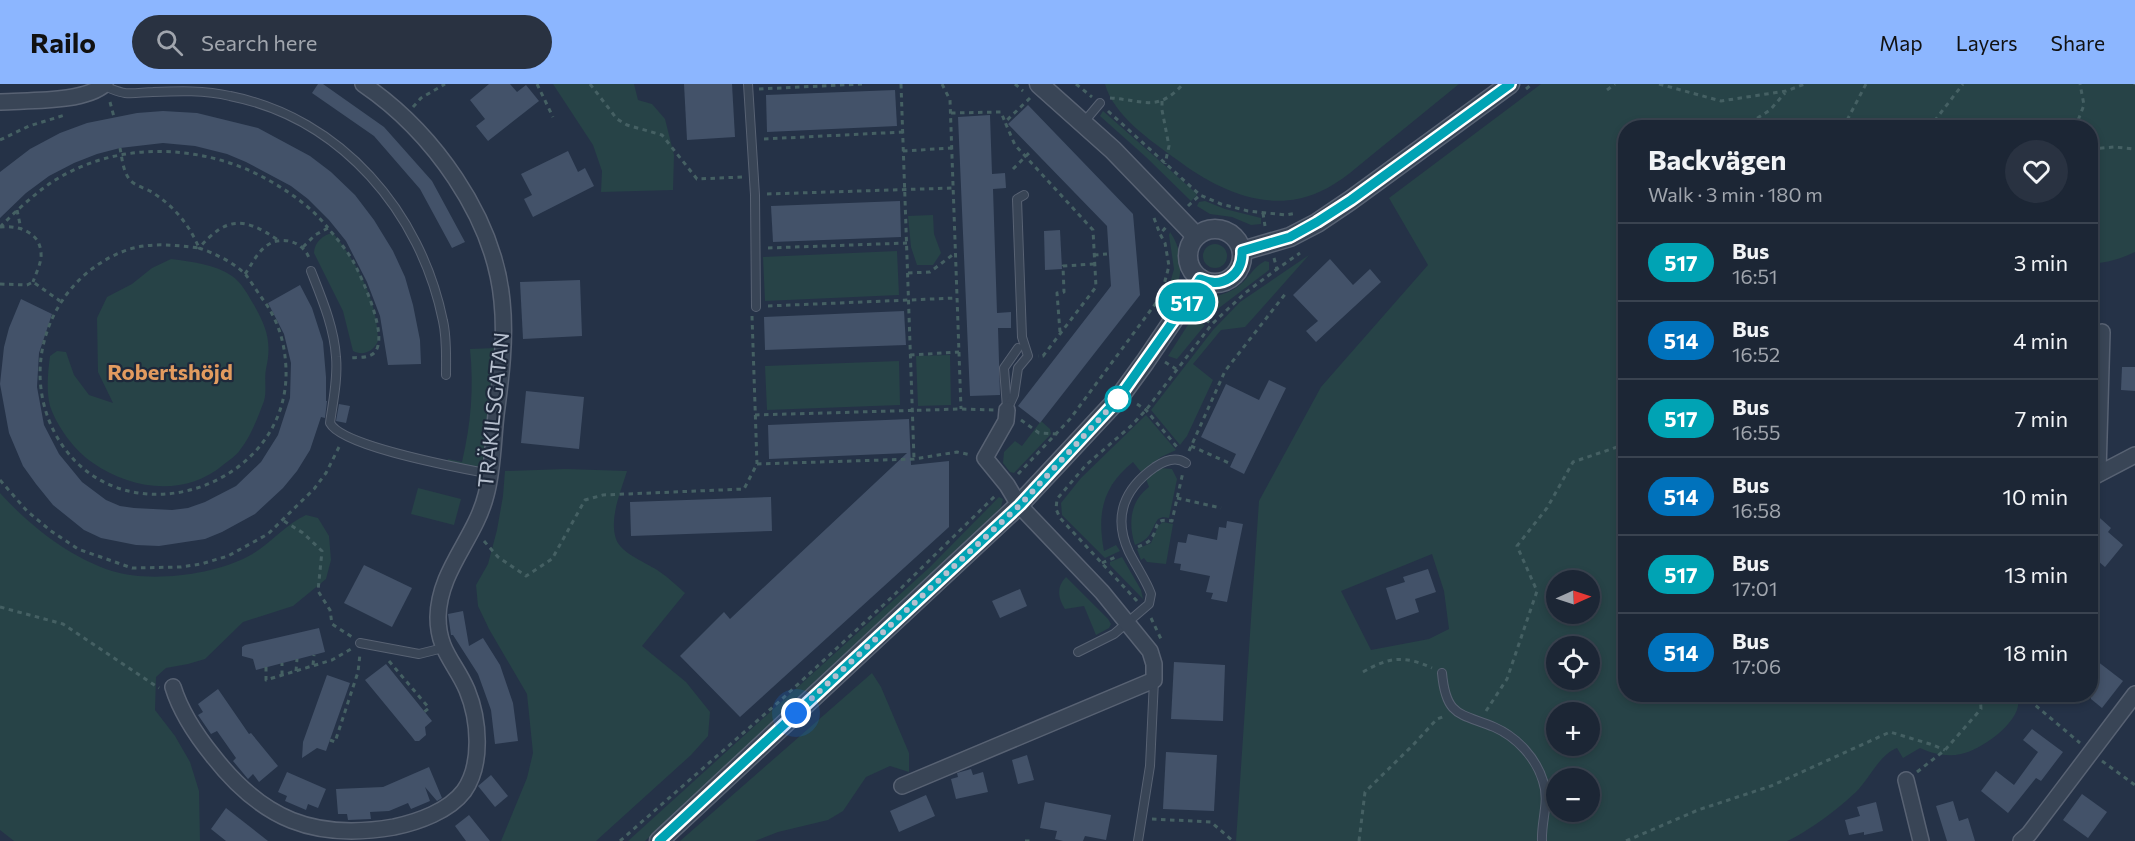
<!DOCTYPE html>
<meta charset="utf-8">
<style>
body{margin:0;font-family:Commissioner,sans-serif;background:#293241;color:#f1f3f6;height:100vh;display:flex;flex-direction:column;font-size:22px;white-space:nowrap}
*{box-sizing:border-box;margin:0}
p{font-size:20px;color:#a0a5ad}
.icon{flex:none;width:33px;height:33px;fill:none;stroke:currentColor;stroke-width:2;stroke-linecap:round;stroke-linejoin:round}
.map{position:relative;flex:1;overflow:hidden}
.drawer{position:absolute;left:1618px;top:36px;width:480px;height:582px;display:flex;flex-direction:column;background:#1c2635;border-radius:24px;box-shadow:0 3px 9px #0003,0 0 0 2px #3a4350}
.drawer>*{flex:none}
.badge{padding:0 12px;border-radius:20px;font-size:21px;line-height:39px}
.needle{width:39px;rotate:87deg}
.fabs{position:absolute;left:1546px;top:486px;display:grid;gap:12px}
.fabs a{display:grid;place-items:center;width:54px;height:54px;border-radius:50%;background:#1c2635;box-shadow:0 3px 9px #0003,0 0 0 2px #3a4350;font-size:30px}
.you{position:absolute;width:30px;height:30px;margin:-15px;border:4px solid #fff;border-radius:50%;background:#1a73e8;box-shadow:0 0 0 9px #1a73e833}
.map>.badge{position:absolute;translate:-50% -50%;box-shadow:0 0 0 3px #fff}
.round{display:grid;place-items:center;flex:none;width:63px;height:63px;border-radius:32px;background:#293241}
.summary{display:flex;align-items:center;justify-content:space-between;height:102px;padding:0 30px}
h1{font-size:28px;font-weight:700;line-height:45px}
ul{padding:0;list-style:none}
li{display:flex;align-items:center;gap:18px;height:78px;padding:0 30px;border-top:2px solid #3a4350}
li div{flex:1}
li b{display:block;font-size:22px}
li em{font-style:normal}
li .badge{min-width:66px;font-weight:700;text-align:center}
header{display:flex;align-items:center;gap:36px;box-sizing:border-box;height:84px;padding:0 30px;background:#8cb6ff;color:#111}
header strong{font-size:28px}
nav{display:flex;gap:33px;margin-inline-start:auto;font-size:21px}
.search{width:420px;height:54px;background:#293241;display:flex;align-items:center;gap:15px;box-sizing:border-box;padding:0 21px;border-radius:33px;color:#a0a5ad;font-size:22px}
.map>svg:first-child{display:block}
</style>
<header>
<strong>Railo</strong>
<div class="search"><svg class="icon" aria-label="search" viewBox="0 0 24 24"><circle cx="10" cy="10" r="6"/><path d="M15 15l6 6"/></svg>Search here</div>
<nav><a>Map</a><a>Layers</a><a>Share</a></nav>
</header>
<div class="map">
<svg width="2135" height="757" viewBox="0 0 2135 757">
<rect width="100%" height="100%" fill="#253247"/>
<g fill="#274347" fill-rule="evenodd">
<path d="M553,0H634L638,16L652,20L665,35L674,71L673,106L601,108L602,87L593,61Z"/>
<path d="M1105,0H1459C1432,22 1405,44 1378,66C1360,80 1341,99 1319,108C1268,131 1216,105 1176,75C1150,56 1114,32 1105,0Z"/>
<path d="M1541,0H2135V168C2122,174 2106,180 2091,179V44H1626V610L2017,611C2027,634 1982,666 1961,670C1947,673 1933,670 1920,664L1903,674L1897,664C1879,671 1870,694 1856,708C1839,724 1808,748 1787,757H1236L1259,417L1321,303L1428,181L1389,114ZM1432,470L1444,507L1449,545L1429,555L1371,566L1341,507ZM1557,496H1590V530H1557ZM1557,562H1590V596H1557ZM1557,628H1590V662H1557ZM1557,694H1590V728H1557Z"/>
<path d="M1103,27L1196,109L1197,111L1191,117L1146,73L1100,32Z"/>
<path d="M1205,117L1225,125L1261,134V140L1251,141L1232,133L1210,130L1197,122L1199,118Z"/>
<path d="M933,131L934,150L941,169L933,181H917L911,163L908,132Z"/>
<path d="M1170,148C1183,166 1184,191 1173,210L1168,206L1174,185L1169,151Z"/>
<path d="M333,149C357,178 378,218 378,257C373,268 363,272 353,267L343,227L314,169C314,159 323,150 333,149Z"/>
<circle cx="1215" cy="172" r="12"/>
<path d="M897,167L899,211L765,217L763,173Z"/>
<path d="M1309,171L1245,243L1221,246L1193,280L1213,296L1187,352L1180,361L1151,326L1213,246L1240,218Z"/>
<path d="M171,175C192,178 215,180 232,192C242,199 248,211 254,221C267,244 272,259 266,285C264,295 267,307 264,317C258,333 251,352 240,366C236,372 229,376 223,381C185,413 132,406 93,379C75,367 57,343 50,322C46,307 48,287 50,272L57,267L66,268L74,291L89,311L113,319L98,288L97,234L107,213L132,200L152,184Z"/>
<path d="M1265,177L1269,178V186L1215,227L1210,228L1201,225V222C1213,210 1224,212 1236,204C1248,196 1252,184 1265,177Z"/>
<path d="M1193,233L1205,241L1177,275L1168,272Z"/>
<path d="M496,264L483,380L477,386L447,380L448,375L462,378C471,340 474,304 470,265Z"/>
<path d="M950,271L951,321L918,322L916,272Z"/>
<path d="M899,277L900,321L767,326L765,282Z"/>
<path d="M1146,331L1176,366L1161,373L1141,388L1133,378C1102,403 1097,430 1104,467L1116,461L1120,467L1105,474L1062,431L1061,419L1081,394Z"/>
<path d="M1041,337L1050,345L1051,350L1014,389L1010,388L1003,379L1004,368L1015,357L1022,362Z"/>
<path d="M1160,384L1172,385L1177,395L1169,434L1163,433L1158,435C1149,449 1152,454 1135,461C1128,440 1130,417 1149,403L1146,395Z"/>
<path d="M566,385L627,387C621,407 609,434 616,455C621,470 648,479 660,488C669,494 677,502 685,509L642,562L686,598L710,628L708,652L691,671L596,757H501L527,694L533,669L527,610L489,545L478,522L476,501L488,480L497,446L503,412L505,387Z"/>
<path d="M418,404L461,415L454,441L411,430Z"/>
<path d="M0,409C30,442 69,473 112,487C150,499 212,491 247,473C269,462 284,441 306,431L318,434L329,452L331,476L326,495L293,522L243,538L205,575L188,580L166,584L156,593L155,626L175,652L190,678L199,707L200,757H14L0,746Z"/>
<path d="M999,413L1003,415L1001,423L974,450L645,757H628L930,483Z"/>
<path d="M1163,438L1173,440L1166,480L1147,478L1144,474L1141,476L1137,465L1151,459L1158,442Z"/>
<path d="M1122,473L1141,506L1143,515L1110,481V478Z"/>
<path d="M1066,493L1108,535L1111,540L1109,544L1096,551L1084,522L1065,525C1058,514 1056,503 1066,493Z"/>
<path d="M872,589L881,603L909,669V688L890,682L866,693L843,727L828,736L778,748L755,757H680Z"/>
</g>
<g fill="#435269">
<path d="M318,0H323L384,43L432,97L465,158L452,164L420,105L374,52L312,9Z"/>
<path d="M489,0H510L517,8L526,1L539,17L488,57L476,42L485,35L470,16Z"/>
<path d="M684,0H732L735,53L687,56Z"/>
<path d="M895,6L897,42L767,48L766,11Z"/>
<path d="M1028,21L1133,130L1140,211L1040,339L1018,322L1111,202L1107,142L1008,40Z"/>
<path d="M163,27L197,29L258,44L310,72L331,88L355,111L374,136L393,167L405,193L413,221L420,256L421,280L388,281L380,232L367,198L346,157L329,136L308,115L291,102L246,78L227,70L195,62L163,59L120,64L97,70L74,79L49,92L26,109L0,134V88L30,65L60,49L87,39L137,29Z"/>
<path d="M990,31L992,90L1005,89L1006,104L993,105L997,229L1011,228V244H998L1000,311L970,312L958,33Z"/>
<path d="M568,67L578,88L585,84L594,102L533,133L524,115L532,111L521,90Z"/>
<path d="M900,117L901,153L773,158L771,122Z"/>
<path d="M1060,146L1062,185L1045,186L1044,147Z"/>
<path d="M1330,175L1353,201L1370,185L1381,198L1316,258L1306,247L1318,237L1293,211Z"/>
<path d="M580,196L582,252L523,255L520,198Z"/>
<path d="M300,201L312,224L323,258L326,293V317H327L325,334L321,333L310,366L297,387L283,404L255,430L222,448L205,455L159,462L136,461L101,454L84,446L53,421L36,400L23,382L9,349L0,300L4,263L9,244L21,215L52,230L39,269L37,303L44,341L59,370L82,398L106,416L120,422L134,424L172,426L188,424L205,418L236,402L261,378L278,351L290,314L291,279L284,250L268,219Z"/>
<path d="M904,227L906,261L765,266L764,233Z"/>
<path d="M2122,283H2135V307L2121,306Z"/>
<path d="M1269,296L1286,304L1244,390L1230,383L1236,370L1201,353L1226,300L1259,316Z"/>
<path d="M526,307L584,313L579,365L521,359Z"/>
<path d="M339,320L350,322L346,339L336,337Z"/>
<path d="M909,335L911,381L949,377V443L740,633L680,572L724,528L730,535L907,369L769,375L768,341Z"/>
<path d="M771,413L772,447L631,452L630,418Z"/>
<path d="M2091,426L2111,444L2108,448L2123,461L2105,483L2091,471Z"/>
<path d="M1227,437L1243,440L1227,518L1211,515L1213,509L1206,508L1210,492L1180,486L1181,480L1174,479L1178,458L1186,459L1188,450L1217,456L1219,443L1226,444Z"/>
<path d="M364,481L412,504L392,543L344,519Z"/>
<path d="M1428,485L1436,508L1415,515L1419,528L1396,536L1386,504L1405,498L1403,493Z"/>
<path d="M1020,505L1027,522L1000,534L992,517Z"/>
<path d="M463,527L469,562L483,554L500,581L513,619L518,657L495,660L491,626L478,590L453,551H451L448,530Z"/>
<path d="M319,544L325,568L256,586L253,575L242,572V563L245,561Z"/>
<path d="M2097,577L2123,597L2102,624L2091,615V585Z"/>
<path d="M1174,578L1225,581L1223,637L1171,635Z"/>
<path d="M386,580L432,637L425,643L426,651L419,657H415L412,653L365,596Z"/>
<path d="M327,591L350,599L326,667L317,664L302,674L303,658Z"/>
<path d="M218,605L249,650L251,649L278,682L259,698L253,690L248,695L233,677L236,674L217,647L211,650L198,631L203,628L198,620Z"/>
<path d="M2032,645L2063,668L2041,697L2036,694L2008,729L1981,707L1996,687L2014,701L2038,668L2023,656Z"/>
<path d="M1166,668L1217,671L1214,727L1163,725Z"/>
<path d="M1027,671L1034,696L1018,700L1012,676Z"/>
<path d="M429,683L442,714L437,717L425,703L430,717L411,725L408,719L389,727L370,728L371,735L348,736L347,730H338L336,705L383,703Z"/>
<path d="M971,685L973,691L983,688L988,708L956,715L951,695L958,693L957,689Z"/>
<path d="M287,688L326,705L318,724L308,720L306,726L285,717L287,712L278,708Z"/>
<path d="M491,691L508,712L495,723L478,702Z"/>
<path d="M2082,710L2107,728L2088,754L2063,736Z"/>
<path d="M926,711L935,732L899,748L890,727Z"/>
<path d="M1953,717L1959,737L1968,734L1975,757H1947L1936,722Z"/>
<path d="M1045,718L1111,731L1106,756L1085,752L1083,757H1063L1055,755L1057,747L1040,744Z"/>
<path d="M1876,718L1883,747L1864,751V748L1849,751L1845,736L1860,732L1857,723Z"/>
<path d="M226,724L268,757H226L211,745Z"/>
<path d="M469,731L490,757H466L455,742Z"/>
</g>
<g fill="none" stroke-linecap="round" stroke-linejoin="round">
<defs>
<g id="service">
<path d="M748,0L755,111L756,223"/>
<path d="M103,2C110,4 118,8 125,9C134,10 144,8 153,8C178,7 205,6 230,12C341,34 421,128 443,237C447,254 446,273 446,291"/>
<path d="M1084,38L1100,19"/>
<path d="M311,187C322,215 334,243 336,273C338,295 333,317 330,339C342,363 461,384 490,390"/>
<path d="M1007,324L1004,284L1018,264"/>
<path d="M1007,326L1014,311L1018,284L1028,272L1022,253L1017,115L1024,111"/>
<path d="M360,559L419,570L443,564"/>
<path d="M1078,568L1114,550L1149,520L1151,510L1149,505C1143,492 1135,480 1129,468C1112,432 1125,404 1155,383C1164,377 1176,372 1186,379"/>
<path d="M1442,589C1446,633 1460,629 1494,643C1517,653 1536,674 1543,697C1550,717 1541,737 1542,757"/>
<path d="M1138,757L1150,682L1154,596"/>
</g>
<g id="minor">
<path d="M0,18C28,16 84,19 105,0"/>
<path d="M2098,388L2102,248"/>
<path d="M2093,393L2135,371"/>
<path d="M173,603C181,629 196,651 213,672C262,735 314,757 394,743C418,738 449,727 464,707C483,680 479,635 467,606C455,578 438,567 438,533C439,486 475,455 486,411C493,386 493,357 496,331C501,293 506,255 502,217C494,132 432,47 363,0"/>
<path d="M1906,696L1921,757"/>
<path d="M902,702L1154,596V580L1150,567L1102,508L1019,421L1007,401L985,374L1006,337L1007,326"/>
<path d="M2021,757L2029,750L2135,610"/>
</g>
<g id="tertiary">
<path d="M1039,0L1113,66L1196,152"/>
<circle cx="1215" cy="172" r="27"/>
<path d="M1242,167L1290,153L1317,139L1351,116L1510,0"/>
<path d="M659,757L1019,421L1118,315L1145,278L1201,195"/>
</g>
</defs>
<use href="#service" stroke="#586273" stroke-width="10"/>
<use href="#minor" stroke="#586273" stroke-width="18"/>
<use href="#tertiary" stroke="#586273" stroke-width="21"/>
<g stroke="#456063" stroke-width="3" stroke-dasharray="4.5 4.5" stroke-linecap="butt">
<path d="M537,0L553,33"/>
<path d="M590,0L617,35L627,41L662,51L697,95L742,93"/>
<path d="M901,0L914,375"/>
<path d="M942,0L950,16L961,325"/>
<path d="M1015,0L1023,7"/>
<path d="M1076,0L1092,13"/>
<path d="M1659,0L1721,17L1786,7L1805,0"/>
<path d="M2135,0V1"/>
<path d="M759,5L862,0"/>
<path d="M1526,5L1532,0"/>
<path d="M1607,6L1615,0"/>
<path d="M1030,14L1005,38L1015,61L1093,146L1096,203L1043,272H1038"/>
<path d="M1110,14C1144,16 1157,29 1183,0"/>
<path d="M1162,17V26L1169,62L1165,80"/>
<path d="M110,18L114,33"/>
<path d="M413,23L421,14L445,0"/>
<path d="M1108,27L1200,111L1221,120L1248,127L1286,131L1297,129"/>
<path d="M951,29L1001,28L1005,38"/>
<path d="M1742,44L1770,26L1785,9"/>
<path d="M1843,44L1866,0"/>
<path d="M1929,44L1963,0"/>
<path d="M2075,44L2084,21L2080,0"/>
<path d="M764,55L903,48"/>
<path d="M0,56L29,42L65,31"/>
<path d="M120,64C122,74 123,88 130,96C134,101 144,104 150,107C173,121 189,140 199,164C175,161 150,158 127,166C51,193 17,283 57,353C120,461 290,404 286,285C285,260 279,238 264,217C258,209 252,199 246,191C235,179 214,169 199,164C227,132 244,133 278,156"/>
<path d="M2091,65L2114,63L2135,65"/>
<path d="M903,67L952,64"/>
<path d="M1013,85L1031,67"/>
<path d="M767,110L953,104"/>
<path d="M1188,122L1200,111"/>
<path d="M17,126L21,145"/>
<path d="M1263,129L1265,142"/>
<path d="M1154,134L1160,150"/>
<path d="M0,143C16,127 33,111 52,98C114,58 194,59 259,91C284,104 310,121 328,144"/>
<path d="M0,143C18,141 40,148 41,169C42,178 36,189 33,198"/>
<path d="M303,163L315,151L328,144C337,155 346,165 353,177C362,194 390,254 374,269C367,275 356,273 348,274"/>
<path d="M768,164L907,159"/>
<path d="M1094,171L1107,170"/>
<path d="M1274,174L1277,185L1300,169"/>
<path d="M908,189L930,188L955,169"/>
<path d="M245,190C251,182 256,170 265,163C280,150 305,157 310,177"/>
<path d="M0,200L27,201L33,198L60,217"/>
<path d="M768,222L956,214"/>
<path d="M1198,231L1212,240"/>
<path d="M752,232L757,380"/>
<path d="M1060,248L1057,209L1064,208L1063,182L1094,180"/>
<path d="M910,271L959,268"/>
<path d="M1165,278L1176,285"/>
<path d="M1137,320L1146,326L1177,363"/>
<path d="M755,331L961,325L994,326"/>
<path d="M1021,336L1039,349L1058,350"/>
<path d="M1191,362L1229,379"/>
<path d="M1189,367L1225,287L1286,209"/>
<path d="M757,380L914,375L957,368L971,371"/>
<path d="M1018,390L1070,335L1156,219L1162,208L1169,182L1165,159L1160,150L1166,143"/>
<path d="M0,396L27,427L51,447L78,465L132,484L181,483L201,480L228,472L268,450L314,405L326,389L340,361"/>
<path d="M1177,414L1221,424"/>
<path d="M284,437L303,449L322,467L318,507L330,526L332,540L352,553"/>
<path d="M484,457L498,473L526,492L552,475L585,416L603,411L744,405L757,380"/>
<path d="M1138,463C1142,461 1148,459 1151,455C1159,444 1153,433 1172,437L1183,388"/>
<path d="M1102,479L1118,472"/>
<path d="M1137,517L1060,434L1056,425L1057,415L1086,381L1131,342L1146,326L1212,240L1245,209L1277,185"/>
<path d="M0,523L63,540L159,604"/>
<path d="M1151,534L1161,555"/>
<path d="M389,577L429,624L424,628"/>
<path d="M313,581L314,571"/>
<path d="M266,583V596L332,576L351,565"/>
<path d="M296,587L297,575"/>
<path d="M1363,588C1389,573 1404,571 1432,584"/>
<path d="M282,591V579"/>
<path d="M2022,610L2080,659"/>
<path d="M1486,627L1507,595L1537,507L1517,462L1547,424L1573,378L1626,360"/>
<path d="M330,656L335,658L358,588L360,570"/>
<path d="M2102,677L2135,701"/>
<path d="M1917,688L1945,666L1981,625L1980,610"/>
<path d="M1152,735L1211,738L1233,757"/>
<path d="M620,757L782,615L892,513L996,411"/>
<path d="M1025,757H1031"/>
<path d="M1359,757L1365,708L1413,661L1437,635L1445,632"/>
<path d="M1626,757L1698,726L1771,702L1890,648L1930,660L1945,666"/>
</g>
<use href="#service" stroke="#394556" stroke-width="8"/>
<use href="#minor" stroke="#394556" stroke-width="15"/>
<use href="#tertiary" stroke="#394556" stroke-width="18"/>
</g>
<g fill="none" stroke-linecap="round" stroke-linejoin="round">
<defs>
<path id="line" d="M659,757L1020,421L1118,315L1174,236L1200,195C1223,205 1243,191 1242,167L1290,153L1317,138L1351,116L1510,0"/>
</defs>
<use href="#line" stroke="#fff" stroke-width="14"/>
<use href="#line" stroke="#00a3b4" stroke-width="9"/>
<path stroke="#b7c0cf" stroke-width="6" stroke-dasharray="0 10.8" d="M796,629L1020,421L1118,315"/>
</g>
<circle fill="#fff" stroke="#00a3b4" stroke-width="3" cx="1118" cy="315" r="12"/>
<g text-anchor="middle" stroke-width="4.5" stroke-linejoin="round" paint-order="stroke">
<g font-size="21" fill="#b7c0cf" stroke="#1e293b">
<text transform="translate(494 326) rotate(-84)" y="7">TRÄKILSGATAN</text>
</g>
<g font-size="22" font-weight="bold" fill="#e29b5f" stroke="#1e293b">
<text x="170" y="296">Robertshöjd</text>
</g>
</g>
</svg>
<div class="fabs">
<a><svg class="needle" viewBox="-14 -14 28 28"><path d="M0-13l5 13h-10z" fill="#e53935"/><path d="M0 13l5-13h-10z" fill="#a0a5ad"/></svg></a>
<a><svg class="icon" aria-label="locate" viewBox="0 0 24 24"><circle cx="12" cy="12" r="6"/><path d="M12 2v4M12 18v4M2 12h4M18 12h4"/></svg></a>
<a>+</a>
<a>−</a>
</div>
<div class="you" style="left:796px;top:629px"></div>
<b class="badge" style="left:1187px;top:218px;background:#00a3b4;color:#fff">517</b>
<section class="drawer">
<div class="summary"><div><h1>Backvägen</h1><p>Walk · 3 min · 180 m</p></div><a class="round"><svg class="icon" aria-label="heart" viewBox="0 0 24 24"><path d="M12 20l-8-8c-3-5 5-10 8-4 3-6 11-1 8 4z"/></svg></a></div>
<ul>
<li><span class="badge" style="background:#00a3b4;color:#fff">517</span><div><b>Bus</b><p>16:51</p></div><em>3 min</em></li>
<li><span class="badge" style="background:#0072bc;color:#fff">514</span><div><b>Bus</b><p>16:52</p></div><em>4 min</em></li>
<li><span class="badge" style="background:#00a3b4;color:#fff">517</span><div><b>Bus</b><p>16:55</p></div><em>7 min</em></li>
<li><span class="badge" style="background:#0072bc;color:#fff">514</span><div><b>Bus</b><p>16:58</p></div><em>10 min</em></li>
<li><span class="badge" style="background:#00a3b4;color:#fff">517</span><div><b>Bus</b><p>17:01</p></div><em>13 min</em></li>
<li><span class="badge" style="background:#0072bc;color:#fff">514</span><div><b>Bus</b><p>17:06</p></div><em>18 min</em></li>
</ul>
</section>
</div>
